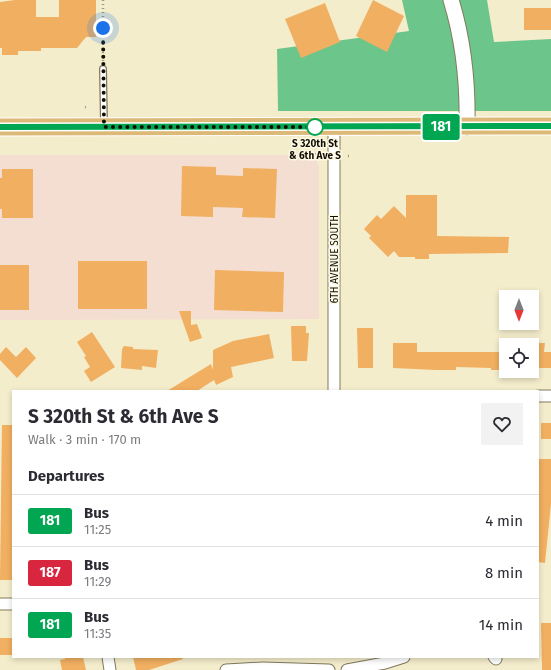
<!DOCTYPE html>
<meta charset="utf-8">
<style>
body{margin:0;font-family:"Fira Sans",sans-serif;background:#f2f2f3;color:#2b2b33;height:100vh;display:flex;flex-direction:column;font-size:15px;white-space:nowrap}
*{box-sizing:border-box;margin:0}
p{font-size:13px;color:#7c7c81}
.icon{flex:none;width:22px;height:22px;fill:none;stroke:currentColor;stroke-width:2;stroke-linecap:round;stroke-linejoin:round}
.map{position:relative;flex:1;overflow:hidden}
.details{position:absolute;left:12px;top:390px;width:527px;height:268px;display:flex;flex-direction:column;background:#fff;border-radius:0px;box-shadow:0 2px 6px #0003}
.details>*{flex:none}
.badge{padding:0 8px;border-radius:3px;font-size:14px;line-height:26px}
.needle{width:26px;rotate:180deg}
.controls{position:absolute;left:499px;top:290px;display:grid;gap:8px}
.controls a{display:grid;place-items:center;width:40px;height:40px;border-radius:0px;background:#fff;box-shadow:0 2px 6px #0003;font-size:20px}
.you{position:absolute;width:20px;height:20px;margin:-10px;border:3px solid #fff;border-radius:50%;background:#1a73e8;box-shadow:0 0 0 6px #1a73e833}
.map>.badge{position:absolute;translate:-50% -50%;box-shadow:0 0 0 2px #fff}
h2{padding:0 16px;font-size:15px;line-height:36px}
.round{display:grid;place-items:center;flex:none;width:42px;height:42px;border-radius:0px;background:#f2f2f3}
.summary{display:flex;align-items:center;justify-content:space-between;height:68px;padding:0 16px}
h1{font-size:19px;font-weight:700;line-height:30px}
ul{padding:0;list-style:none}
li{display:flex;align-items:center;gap:12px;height:52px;padding:0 16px;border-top:1px solid #e1e1e2}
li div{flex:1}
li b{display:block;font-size:15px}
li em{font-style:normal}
li .badge{min-width:44px;font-weight:700;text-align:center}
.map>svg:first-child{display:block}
</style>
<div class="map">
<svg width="551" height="670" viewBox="0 0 551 670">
<rect width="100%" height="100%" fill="#f4edcc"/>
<path fill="#f4ddd1" d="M0,155H310L315,157L319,166V319L0,320Z"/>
<path fill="#6cc68b" d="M402,0H487L494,42L551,39V111H278L277,49L409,31Z"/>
<g fill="#f1af61">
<path d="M15,0H36V17H59V0H96V37H86L77,48H41V51H18V55H2V48H0V2Z"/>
<path d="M373,0L404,16L387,52L356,36Z"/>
<path d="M325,3L340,42L301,58L285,19Z"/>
<rect x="524" y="8" width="27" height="22"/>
<path d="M182,166L216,167V175L243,176V168L277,169L275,218L242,217L243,208L213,207V217L181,216Z"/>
<path d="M2,169H33V218H2V209H0V178H2Z"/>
<path d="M406,195H437V236L509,237L508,253L429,254V259H415V257H399L394,251L388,257L369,238L371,236L364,229L377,215L381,219L394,206L406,218Z"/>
<rect x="78" y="261" width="69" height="48"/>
<rect x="0" y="265" width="29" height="45"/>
<path d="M215,270L284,272L283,312L214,310Z"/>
<path d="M179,311H191V325L197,324L202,338L190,342Z"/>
<path d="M291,326H306V333H309L307,361H292Z"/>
<path d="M357,328H373V368H358Z"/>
<path d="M92,332L115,367L91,382L84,371L90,367L84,357L86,356L77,342Z"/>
<path d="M269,334L274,358L231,367L233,377L216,385L214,380L197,391H167L211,364L213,370V350L233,341Z"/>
<path d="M393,343H417V352H506V368H503V370H491V368L456,367V370H436L393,368Z"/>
<path d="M532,343H545L544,352H551V368H532Z"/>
<path d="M124,346L133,347V349L158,350L156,368L142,366V370L121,368L122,349Z"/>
<path d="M6,347L16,357L26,347L36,358L17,378L0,360V354Z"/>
<rect x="541" y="423" width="10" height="16"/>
<path d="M2,425H13V580H0Z"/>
<path d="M538,459H551V504L545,563L538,562Z"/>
<path d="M541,623H551V670H542Z"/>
<rect x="0" y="638" width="13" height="17"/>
<path d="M65,657H83L86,670H62L60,660L65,659Z"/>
<path d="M133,657H182L183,659L149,670H136Z"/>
</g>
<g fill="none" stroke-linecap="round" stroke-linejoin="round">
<defs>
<path id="lane" d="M103,69L104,125"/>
<g id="street">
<path d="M334,127V391"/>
<path d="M538,396H551"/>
<path d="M0,604H13"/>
<path d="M108,657L110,670"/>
<path d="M494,657L496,659"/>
<path d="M226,670L263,668L329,670"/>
<path d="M347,670L385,663L404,657"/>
</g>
<path id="secondary" d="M451,0C464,42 468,83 467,127"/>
<path id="primary" d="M0,127L551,126"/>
</defs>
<use href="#lane" stroke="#807a5c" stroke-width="8"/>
<use href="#street" stroke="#807a5c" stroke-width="13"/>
<use href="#secondary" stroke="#807a5c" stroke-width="17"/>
<use href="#primary" stroke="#fff" stroke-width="19"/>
<g stroke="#9e9981" stroke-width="2.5" stroke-dasharray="1 3" stroke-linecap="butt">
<path d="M103,61V0"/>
<path d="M85,107L88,108"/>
<path d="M315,154L318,152"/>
<path d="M348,156H351"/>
</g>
<use href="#lane" stroke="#fff" stroke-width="5.5"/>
<use href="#street" stroke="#fff" stroke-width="11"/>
<use href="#secondary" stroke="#fff" stroke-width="15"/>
<use href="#primary" stroke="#dcb977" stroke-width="17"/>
</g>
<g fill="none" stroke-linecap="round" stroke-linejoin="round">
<defs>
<path id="line" d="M0,127L551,126"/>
</defs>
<use href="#line" stroke="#fff" stroke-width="9"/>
<use href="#line" stroke="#00a651" stroke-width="6"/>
<path stroke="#110e04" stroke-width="4" stroke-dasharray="0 7.2" d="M103,28L104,127H319H315"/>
</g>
<circle fill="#fff" stroke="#00a651" stroke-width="2" cx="315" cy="127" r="8"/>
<g text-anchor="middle" stroke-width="3" stroke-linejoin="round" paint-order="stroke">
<g font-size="10" font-weight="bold" fill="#110e04" stroke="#fefae6">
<text x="315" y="147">S 320th St<tspan x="315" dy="12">&amp; 6th Ave S</tspan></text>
</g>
<g font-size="10" fill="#110e04" stroke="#fefae6">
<text transform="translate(334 259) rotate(-90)" y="4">6TH AVENUE SOUTH</text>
</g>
</g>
</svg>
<div class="controls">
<a><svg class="needle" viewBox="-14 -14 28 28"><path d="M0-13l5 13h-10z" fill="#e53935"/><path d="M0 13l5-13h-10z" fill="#7c7c81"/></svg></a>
<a><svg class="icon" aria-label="locate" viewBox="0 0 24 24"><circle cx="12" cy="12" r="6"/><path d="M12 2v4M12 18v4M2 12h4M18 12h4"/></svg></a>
</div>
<div class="you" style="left:103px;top:28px"></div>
<b class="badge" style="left:441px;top:127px;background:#00a651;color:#fff">181</b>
<section class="details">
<div class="summary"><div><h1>S 320th St &amp; 6th Ave S</h1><p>Walk · 3 min · 170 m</p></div><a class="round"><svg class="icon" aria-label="heart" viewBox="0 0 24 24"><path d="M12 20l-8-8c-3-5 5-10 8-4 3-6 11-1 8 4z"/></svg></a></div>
<h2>Departures</h2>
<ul>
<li><span class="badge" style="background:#00a651;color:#fff">181</span><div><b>Bus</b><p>11:25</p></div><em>4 min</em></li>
<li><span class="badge" style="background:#d7263d;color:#fff">187</span><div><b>Bus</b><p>11:29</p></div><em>8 min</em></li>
<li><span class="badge" style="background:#00a651;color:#fff">181</span><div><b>Bus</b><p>11:35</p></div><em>14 min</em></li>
</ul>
</section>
</div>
